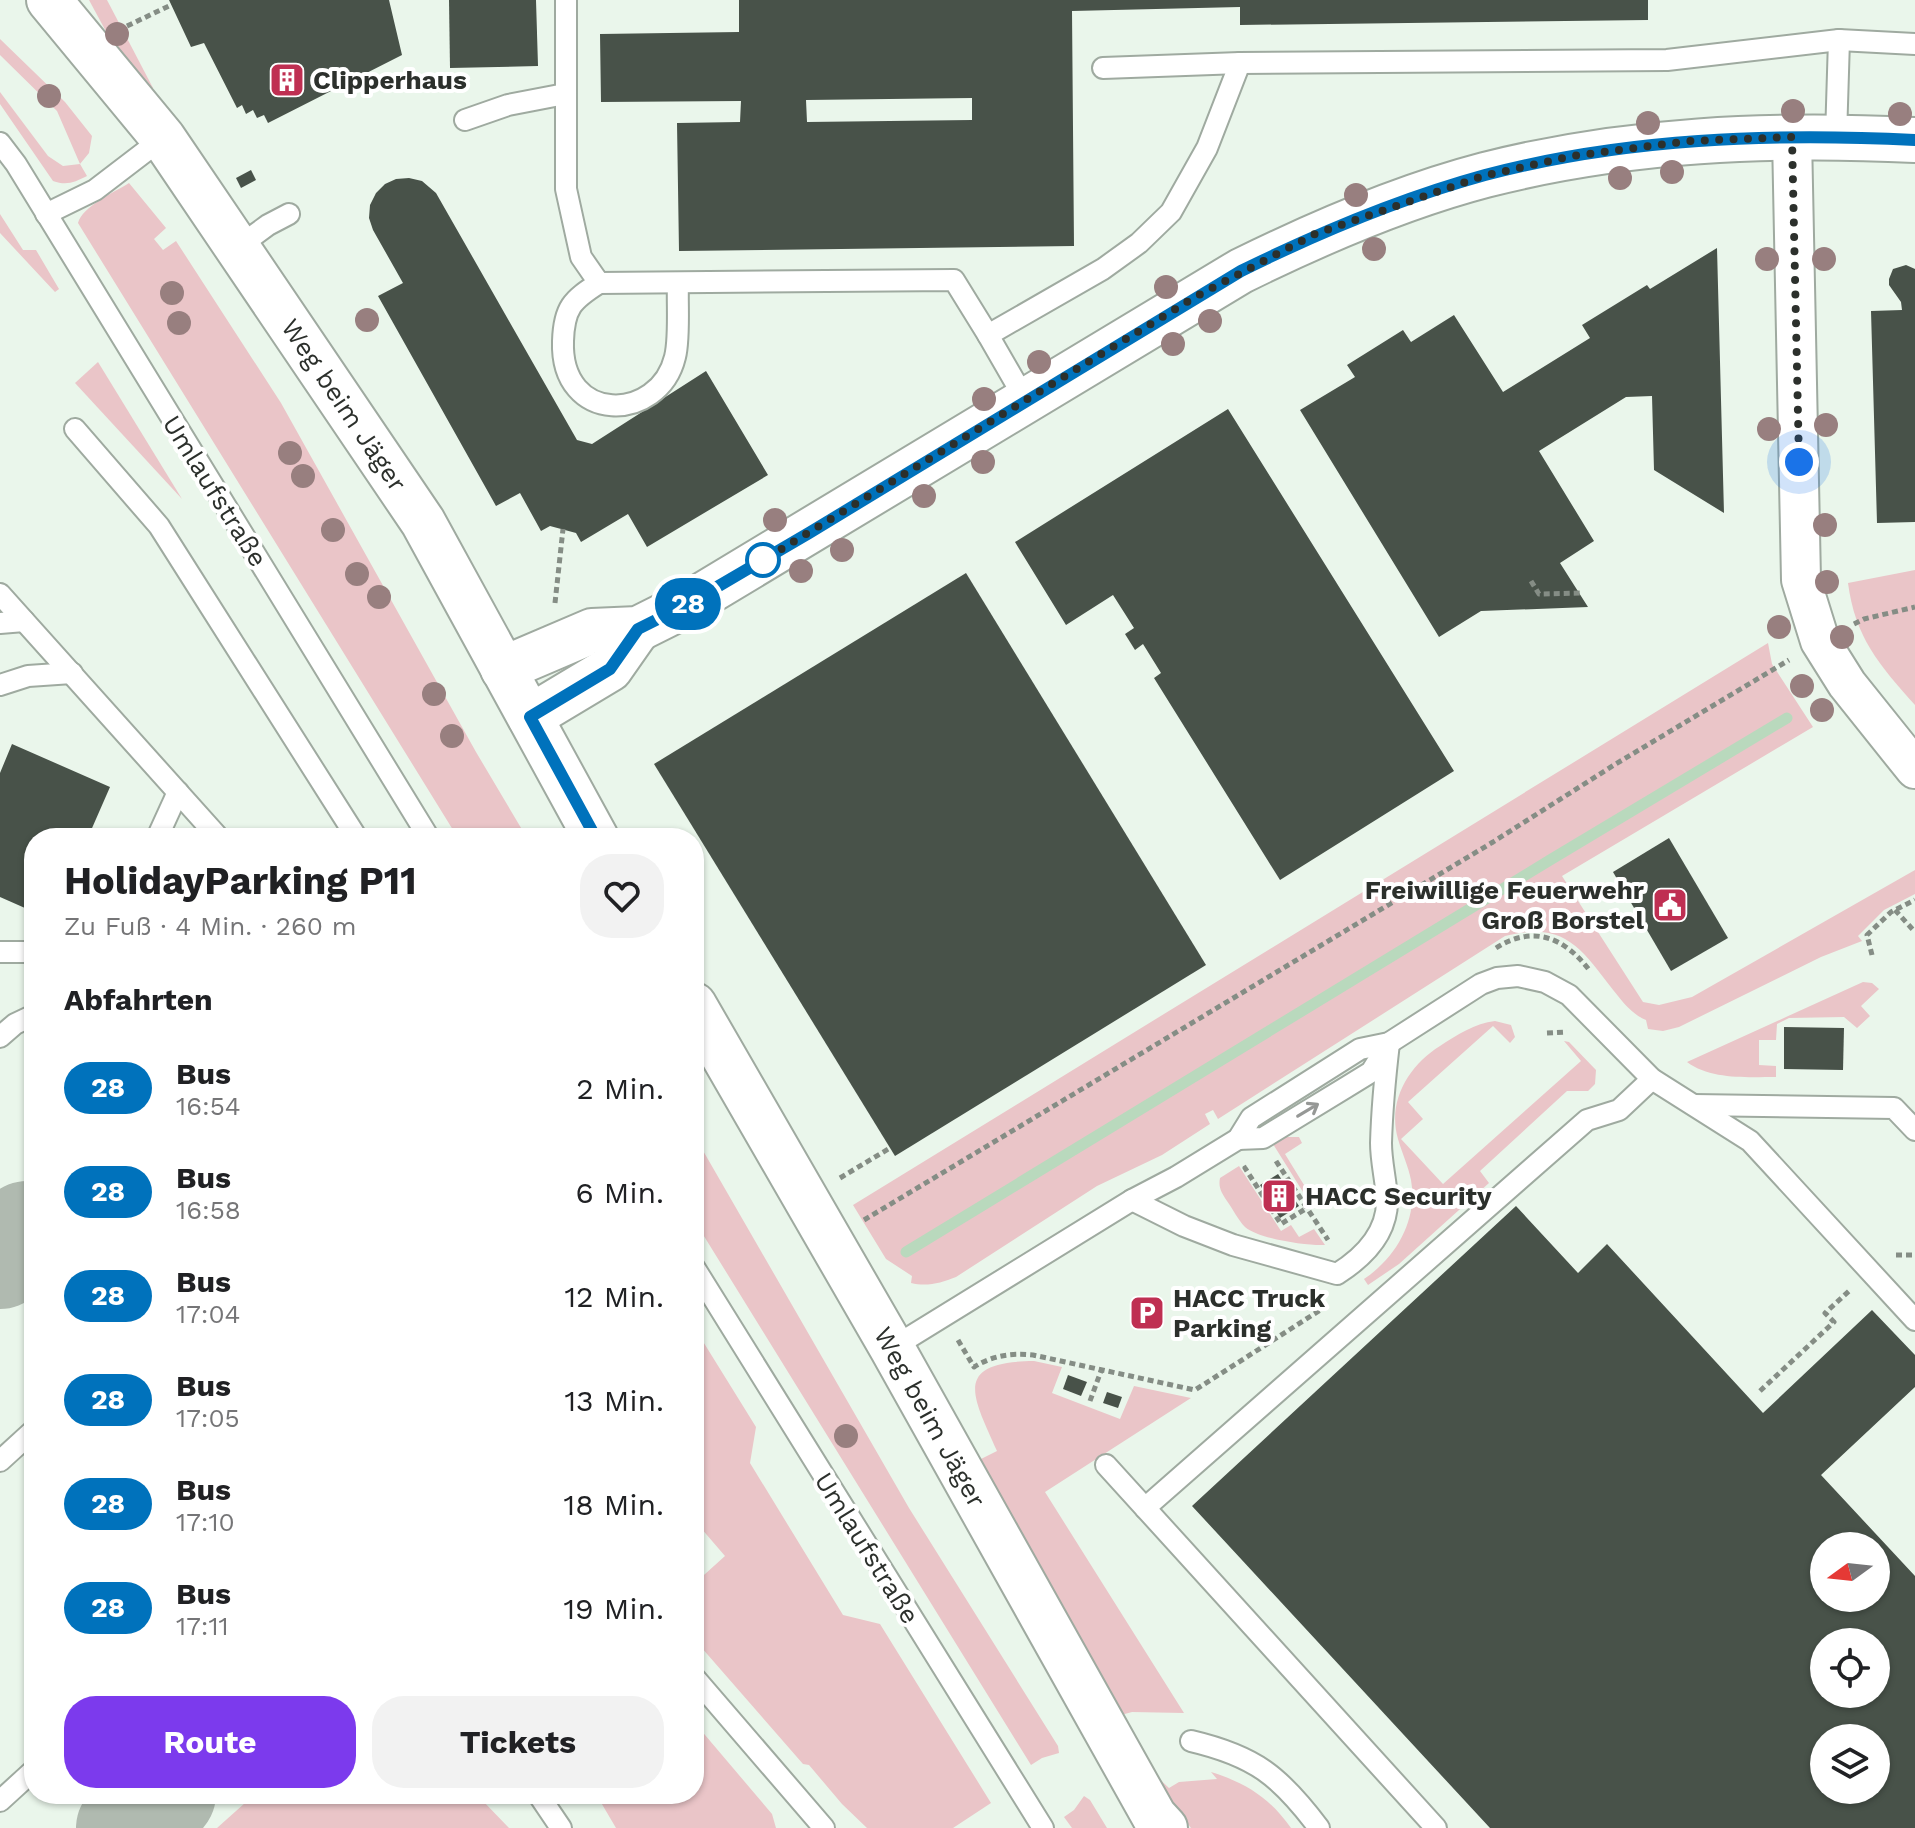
<!DOCTYPE html>
<html lang="de">
<meta charset="utf-8">
<style>
body{margin:0;font-family:"Work Sans",sans-serif;background:#f2f2f2;color:#202124;height:100vh;display:flex;flex-direction:column;font-size:30px;white-space:nowrap}
*{box-sizing:border-box;margin:0}
p{font-size:26px;color:#757577}
.icon{flex:none;width:44px;height:44px;fill:none;stroke:currentColor;stroke-width:2;stroke-linecap:round;stroke-linejoin:round}
.map{position:relative;flex:1;overflow:hidden}
.details{position:absolute;left:24px;top:828px;width:680px;height:976px;display:flex;flex-direction:column;background:#fff;border-radius:32px;box-shadow:0 2px 6px #0004}
.details>*{flex:none}
.badge{padding:0 16px;border-radius:26px;font-size:28px;line-height:52px}
.needle{width:52px;rotate:255deg}
.controls{position:absolute;left:1810px;top:1532px;display:grid;gap:16px}
.controls a{display:grid;place-items:center;width:80px;height:80px;border-radius:50%;background:#fff;box-shadow:0 2px 6px #0004;font-size:40px}
.you{position:absolute;width:40px;height:40px;margin:-20px;border:6px solid #fff;border-radius:50%;background:#1a73e8;box-shadow:0 0 0 12px #1a73e833}
.map>.badge{position:absolute;translate:-50% -50%;box-shadow:0 0 0 4px #fff}
h2{padding:0 40px;font-size:30px;line-height:72px}
.round{display:grid;place-items:center;flex:none;width:84px;height:84px;border-radius:32px;background:#f2f2f2}
.overview{display:flex;align-items:center;justify-content:space-between;height:136px;padding:0 40px}
h1{font-size:38px;font-weight:700;line-height:60px}
.cta{display:flex;gap:16px;margin-top:auto;padding:16px 40px}
.cta a{flex:1;height:92px;border-radius:32px;background:#7c3aed;color:#fff;font-size:32px;font-weight:700;line-height:92px;text-align:center}
.cta a+a{background:#f2f2f2;color:#202124}
ul{padding:0;list-style:none}
li{display:flex;align-items:center;gap:24px;height:104px;padding:0 40px}
li div{flex:1}
li b{display:block;font-size:30px}
li em{font-style:normal}
li .badge{min-width:88px;font-weight:700;text-align:center}
.map>svg:first-child{display:block}
</style>
<div class="map">
<svg width="1915" height="1828" viewBox="0 0 1915 1828">
<rect width="100%" height="100%" fill="#eaf6eb"/>
<g fill="#eac5c8">
<path d="M89,0H107L153,88L149,90L109,37Z"/>
<path d="M0,39L65,102L92,136L89,153L80,164L87,176C75,182 67,186 53,181L0,104V92L48,156L63,166L80,164L57,111L0,55Z"/>
<path d="M129,183L166,228L154,239L163,250L176,241L281,403L476,752L527,838H458L78,223C83,206 113,193 129,183Z"/>
<path d="M0,214L23,250H36L59,289L55,292L0,233Z"/>
<path d="M98,362L182,499L75,383Z"/>
<path d="M1915,570V705C1879,665 1855,637 1848,583Z"/>
<path d="M1768,643L1772,664L1813,727L1562,876L1643,1002L1659,1005L1692,997L1915,870V894L1884,910L1858,936L1862,941L1821,957L1679,1027L1663,1031L1648,1029L1646,1020C1634,1015 1626,1006 1618,996C1582,951 1568,920 1505,936L1218,1119L1213,1110L1205,1114L1210,1124L1162,1155L1097,1186L956,1277C941,1283 927,1287 911,1283L912,1276L886,1259L853,1205Z"/>
<path d="M1863,982L1872,983L1879,989L1861,1006L1870,1016L1857,1028L1844,1017L1789,1018L1777,1024L1776,1040H1759V1065L1776,1066V1077C1748,1077 1711,1080 1687,1062Z"/>
<path d="M1495,1021L1511,1025L1515,1037L1510,1043L1493,1026L1408,1102L1423,1119L1401,1139L1443,1184L1581,1061L1564,1041L1569,1042L1596,1070L1595,1084L1588,1091H1567L1480,1171L1489,1183L1399,1264L1368,1285L1364,1279C1397,1257 1418,1219 1411,1180C1408,1165 1402,1153 1398,1139C1387,1101 1409,1065 1440,1046C1457,1035 1475,1023 1495,1021Z"/>
<path d="M694,1135L909,1508L1058,1746L1059,1753L1042,1758L1031,1765L694,1220Z"/>
<path d="M1285,1137H1299L1302,1143L1285,1154L1312,1198L1308,1200L1273,1144Z"/>
<path d="M1239,1166L1281,1231L1291,1225L1299,1237L1314,1229L1325,1245C1307,1246 1259,1239 1245,1227C1238,1220 1233,1209 1227,1201C1222,1193 1218,1188 1220,1178Z"/>
<path d="M694,1327L756,1427L750,1463L843,1615L880,1624L991,1803L953,1828H867L842,1804L809,1765L803,1764L694,1639V1584L725,1556L694,1520Z"/>
<path d="M1034,1361L1062,1367L1052,1393L1120,1419L1134,1386L1191,1398L1045,1492L1184,1713L1132,1712L1121,1715L981,1459L997,1451C972,1395 952,1362 1034,1361Z"/>
<path d="M694,1722L772,1814L776,1828H616L596,1794H694Z"/>
<path d="M1151,1771L1169,1788L1179,1782L1217,1779L1211,1772C1246,1783 1270,1798 1291,1828H1191L1170,1801Z"/>
<path d="M255,1794H486L481,1799L509,1828H217Z"/>
<path d="M1084,1796L1090,1800L1107,1828H1072L1064,1817L1074,1810Z"/>
</g>
<g fill="none" stroke-linecap="round" stroke-linejoin="round">
<path stroke="#b9d9bd" stroke-width="11" d="M906,1252L1550,860L1787,718"/>
<g stroke="#b0bab0" stroke-width="102">
<path d="M0,1258L27,1232"/>
<path d="M127,1828L165,1794"/>
</g>
</g>
<g fill="#485249" fill-rule="evenodd">
<path d="M169,0H389L402,55L268,123L264,115L257,118L253,110L246,114L242,105L237,108L204,43L191,47Z"/>
<path d="M449,0H536L538,66L450,68Z"/>
<path d="M739,0H1648V20L1240,25V7L1072,11L1074,246L679,251L677,123L740,122L741,101L601,102L600,34L739,32ZM972,98V120L807,122L806,100Z"/>
<path d="M251,170L256,180L241,188L236,178Z"/>
<path d="M409,178L422,181L436,193L577,440L592,444L706,371L768,475L647,547L628,514L581,542L576,533L550,526L541,531L520,493L496,506L378,296L403,283L373,230L369,218L370,205L376,193L385,184L396,179Z"/>
<path d="M1717,248L1724,513L1654,470L1652,396L1626,397L1539,451L1594,541L1560,563L1588,607L1481,611L1439,637L1300,410L1355,377L1347,365L1403,330L1411,342L1454,315L1503,392L1590,338L1582,325L1647,285L1650,289Z"/>
<path d="M1906,265L1915,269V522L1877,523L1871,311L1902,310L1901,302L1889,285V279L1893,269Z"/>
<path d="M1228,409L1454,771L1280,880L1154,678L1161,673L1143,644L1135,650L1125,634L1134,628L1113,595L1066,625L1015,542Z"/>
<path d="M966,573L1206,965L895,1156L654,764Z"/>
<path d="M12,744L110,787L89,835L96,838H34V912L0,897V773Z"/>
<path d="M1669,838L1728,938L1671,971L1613,872Z"/>
<path d="M1784,1027L1844,1028L1843,1070L1784,1069Z"/>
<path d="M1278,1174L1299,1206L1280,1218L1260,1185Z"/>
<path d="M1516,1206L1578,1273L1607,1244L1763,1413L1872,1310L1915,1355V1387L1821,1475L1915,1576V1828H1490L1192,1506ZM1824,1546H1876V1598H1824ZM1824,1642H1876V1694H1824ZM1824,1738H1876V1790H1824Z"/>
<path d="M1068,1375L1087,1382L1081,1396L1063,1389Z"/>
<path d="M1107,1392L1122,1397L1118,1408L1103,1403Z"/>
</g>
<g fill="none" stroke-linecap="round" stroke-linejoin="round">
<defs>
<g id="service">
<path d="M566,0V189L581,257L599,283L954,280L988,335"/>
<path d="M1103,68L1240,63L1667,60L1839,40L1915,44"/>
<path d="M465,120L508,105L565,94"/>
<path d="M1836,137L1839,40"/>
<path d="M0,143L16,164L429,838"/>
<path d="M46,214L95,190L163,138"/>
<path d="M238,247L268,225L289,214"/>
<path d="M599,283C572,300 564,308 563,341C560,425 659,423 675,357C680,338 677,303 678,283"/>
<path d="M1026,401L988,335L1103,269L1139,243L1171,212L1207,148L1240,63"/>
<path d="M75,429L159,526L357,838"/>
<path d="M0,594L219,838"/>
<path d="M0,623L24,621"/>
<path d="M0,685L28,676L72,673"/>
<path d="M157,838L178,792"/>
<path d="M0,952H34"/>
<path d="M0,1037L15,1024L34,1015"/>
<path d="M1694,1105L1894,1108L1915,1130"/>
<path d="M1238,1139L1263,1138L1345,1088L1371,1072L1386,1048"/>
<path d="M1132,1200L1184,1226L1233,1245L1337,1274C1364,1257 1388,1233 1387,1199C1386,1180 1381,1162 1381,1143C1382,1109 1385,1077 1389,1043"/>
<path d="M694,1267L1043,1828"/>
<path d="M892,1348L1132,1200L1176,1177L1238,1139L1251,1118L1360,1049L1389,1043L1481,984L1497,978L1518,976L1545,982L1569,995L1652,1079L1750,1141L1915,1320"/>
<path d="M0,1461L34,1430"/>
<path d="M1106,1465L1436,1828"/>
<path d="M1145,1508L1587,1120L1619,1110L1652,1079"/>
<path d="M694,1677L824,1828"/>
<path d="M1191,1741C1255,1756 1280,1776 1319,1828"/>
<path d="M538,1794L561,1828"/>
<path d="M0,1801L34,1770"/>
</g>
<path id="minor" d="M1792,137L1801,580L1820,641L1847,684L1915,769"/>
<g id="tertiary">
<path d="M49,0L163,138L423,522L596,838"/>
<path d="M503,669L592,631L638,629L688,604L1241,271C1320,232 1401,197 1485,175C1626,139 1771,133 1915,140"/>
<path d="M530,717L610,669L638,629"/>
<path d="M694,1005L892,1348L1154,1816L1165,1828"/>
</g>
</defs>
<use href="#service" stroke="#9faaa0" stroke-width="24"/>
<use href="#minor" stroke="#9faaa0" stroke-width="42"/>
<use href="#tertiary" stroke="#9faaa0" stroke-width="48"/>
<g stroke="#858d85" stroke-width="5" stroke-dasharray="6 4" stroke-linecap="butt">
<path d="M127,26L171,5"/>
<path d="M1531,581L1539,594L1581,593"/>
<path d="M555,603L563,529"/>
<path d="M1854,624L1864,619L1915,607"/>
<path d="M1895,910L1915,932"/>
<path d="M1496,948C1534,924 1565,938 1590,971"/>
<path d="M1872,955L1867,935L1891,912L1915,900"/>
<path d="M1547,1033L1567,1032"/>
<path d="M1276,1161L1328,1240"/>
<path d="M1247,1167L1245,1168L1281,1224L1307,1208"/>
<path d="M840,1178L890,1148"/>
<path d="M1305,1206L1334,1189"/>
<path d="M864,1220L1493,842L1614,765L1789,660"/>
<path d="M1896,1255H1915"/>
<path d="M958,1340L974,1367C994,1355 1011,1353 1033,1355L1195,1390L1325,1307"/>
<path d="M1760,1391L1834,1322L1825,1313L1849,1291"/>
<path d="M1090,1401L1101,1371"/>
</g>
<use href="#service" stroke="#fff" stroke-width="20"/>
<use href="#minor" stroke="#fff" stroke-width="38"/>
<use href="#tertiary" stroke="#fff" stroke-width="44"/>
</g>
<g fill="#987f7f">
<circle cx="117" cy="34" r="12"/>
<circle cx="49" cy="96" r="12"/>
<circle cx="1793" cy="111" r="12"/>
<circle cx="1900" cy="114" r="12"/>
<circle cx="1648" cy="123" r="12"/>
<circle cx="1672" cy="172" r="12"/>
<circle cx="1620" cy="178" r="12"/>
<circle cx="1356" cy="195" r="12"/>
<circle cx="1374" cy="249" r="12"/>
<circle cx="1767" cy="259" r="12"/>
<circle cx="1824" cy="259" r="12"/>
<circle cx="1166" cy="287" r="12"/>
<circle cx="172" cy="293" r="12"/>
<circle cx="367" cy="320" r="12"/>
<circle cx="1210" cy="321" r="12"/>
<circle cx="179" cy="323" r="12"/>
<circle cx="1173" cy="344" r="12"/>
<circle cx="1039" cy="362" r="12"/>
<circle cx="984" cy="399" r="12"/>
<circle cx="1826" cy="425" r="12"/>
<circle cx="1769" cy="429" r="12"/>
<circle cx="290" cy="453" r="12"/>
<circle cx="983" cy="462" r="12"/>
<circle cx="303" cy="476" r="12"/>
<circle cx="924" cy="496" r="12"/>
<circle cx="775" cy="520" r="12"/>
<circle cx="1825" cy="525" r="12"/>
<circle cx="333" cy="530" r="12"/>
<circle cx="842" cy="550" r="12"/>
<circle cx="801" cy="571" r="12"/>
<circle cx="357" cy="574" r="12"/>
<circle cx="1827" cy="582" r="12"/>
<circle cx="379" cy="597" r="12"/>
<circle cx="1779" cy="627" r="12"/>
<circle cx="1842" cy="637" r="12"/>
<circle cx="1802" cy="686" r="12"/>
<circle cx="434" cy="694" r="12"/>
<circle cx="1822" cy="710" r="12"/>
<circle cx="452" cy="736" r="12"/>
<circle cx="846" cy="1436" r="12"/>
</g>
<defs><path id="oneway-shaft" d="M-6 0H5M1.5-3L5.5 0L1.5 3" fill="none" stroke-width="1.6" stroke-linecap="round" stroke-linejoin="round" transform="scale(2)"/></defs>
<use stroke="#969896" href="#oneway-shaft" transform="translate(1308 1110) rotate(-31)"/>
<g fill="none" stroke-linecap="round" stroke-linejoin="round">
<defs>
<path id="line" d="M596,838L530,717L610,669L638,629L688,604L809,533L1241,271C1320,232 1401,198 1485,175C1625,138 1771,133 1915,140"/>
</defs>
<use href="#line" stroke="#fff" stroke-width="18"/>
<use href="#line" stroke="#0072bc" stroke-width="12"/>
<path stroke="#2c302c" stroke-width="8" stroke-dasharray="0 14.4" d="M763,560L760,562L1195,297L1315,234L1483,176L1572,156L1689,141L1792,137L1799,462"/>
</g>
<defs>
<symbol id="building-square" viewBox="-11 -11 22 22"><rect x="-9" y="-9" width="18" height="18" rx="4" fill="#bf2f52" stroke="#fff"/><path d="M-4-6H4V6H1V3H-1V6H-4ZM-2.5-4.3h1.7v1.8h-1.7ZM.8-4.3h1.7v1.8H.8ZM-2.5-1h1.7V.8h-1.7ZM.8-1h1.7V.8H.8Z" fill="#fff"/></symbol>
<symbol id="civic-square" viewBox="-11 -11 22 22"><rect x="-9" y="-9" width="18" height="18" rx="4" fill="#bf2f52" stroke="#fff"/><path d="M-.6-6.5H3V-4.5H.6V-3L4-1V1h2V6H-6V1h2V-1L-.6-3ZM-1.2 2.5V6h2.4V2.5Z" fill="#fff"/></symbol>
<symbol id="parking-square" viewBox="-11 -11 22 22"><rect x="-9" y="-9" width="18" height="18" rx="4" fill="#bf2f52" stroke="#fff"/><path d="M-3.5-5.5H1a3.5 3.5 0 0 1 0 7H-1V5.5H-3.5ZM-1-3.4V-.6H.8a1.4 1.4 0 0 0 0-2.8Z" fill="#fff"/></symbol>
</defs>
<g fill-rule="evenodd">
<use href="#building-square" x="267" y="60" width="40" height="40"/>
<use href="#civic-square" x="1650" y="885" width="40" height="40"/>
<use href="#building-square" x="1259" y="1176" width="40" height="40"/>
<use href="#parking-square" x="1127" y="1293" width="40" height="40"/>
</g>
<circle fill="#fff" stroke="#0072bc" stroke-width="4" cx="763" cy="560" r="16"/>
<g text-anchor="middle" stroke-width="8" stroke-linejoin="round" paint-order="stroke">
<g font-size="26" font-weight="bold" fill="#2c302c" stroke="#fff" text-anchor="start">
<text x="313" y="89">Clipperhaus</text>
<text x="1644" y="899" text-anchor="end">Freiwillige Feuerwehr<tspan x="1644" dy="30">Groß Borstel</tspan></text>
<text x="1305" y="1205">HACC Security</text>
<text x="1173" y="1307">HACC Truck<tspan x="1173" dy="30">Parking</tspan></text>
</g>
<g font-size="26" fill="#2c302c" stroke="#fff">
<text transform="translate(344 405) rotate(56)" y="9">Weg beim Jäger</text>
<text transform="translate(215 491) rotate(58)" y="9">Umlaufstraße</text>
<text transform="translate(930 1417) rotate(61)" y="9">Weg beim Jäger</text>
<text transform="translate(867 1548) rotate(58)" y="9">Umlaufstraße</text>
</g>
</g>
</svg>
<div class="controls">
<a><svg class="needle" viewBox="-14 -14 28 28"><path d="M0-13l5 13h-10z" fill="#e53935"/><path d="M0 13l5-13h-10z" fill="#757577"/></svg></a>
<a><svg class="icon" aria-label="locate" viewBox="0 0 24 24"><circle cx="12" cy="12" r="6"/><path d="M12 2v4M12 18v4M2 12h4M18 12h4"/></svg></a>
<a><svg class="icon" aria-label="layers" viewBox="0 0 24 24"><path d="M12 4l9 5-9 5-9-5zM3 14l9 5 9-5"/></svg></a>
</div>
<div class="you" style="left:1799px;top:462px"></div>
<b class="badge" style="left:688px;top:604px;background:#0072bc;color:#fff">28</b>
<section class="details">
<div class="overview"><div><h1>HolidayParking P11</h1><p>Zu Fuß · 4 Min. · 260 m</p></div><a class="round"><svg class="icon" aria-label="heart" viewBox="0 0 24 24"><path d="M12 20l-8-8c-3-5 5-10 8-4 3-6 11-1 8 4z"/></svg></a></div>
<h2>Abfahrten</h2>
<ul>
<li><span class="badge" style="background:#0072bc;color:#fff">28</span><div><b>Bus</b><p>16:54</p></div><em>2 Min.</em></li>
<li><span class="badge" style="background:#0072bc;color:#fff">28</span><div><b>Bus</b><p>16:58</p></div><em>6 Min.</em></li>
<li><span class="badge" style="background:#0072bc;color:#fff">28</span><div><b>Bus</b><p>17:04</p></div><em>12 Min.</em></li>
<li><span class="badge" style="background:#0072bc;color:#fff">28</span><div><b>Bus</b><p>17:05</p></div><em>13 Min.</em></li>
<li><span class="badge" style="background:#0072bc;color:#fff">28</span><div><b>Bus</b><p>17:10</p></div><em>18 Min.</em></li>
<li><span class="badge" style="background:#0072bc;color:#fff">28</span><div><b>Bus</b><p>17:11</p></div><em>19 Min.</em></li>
</ul>
<div class="cta"><a>Route</a><a>Tickets</a></div>
</section>
</div>
